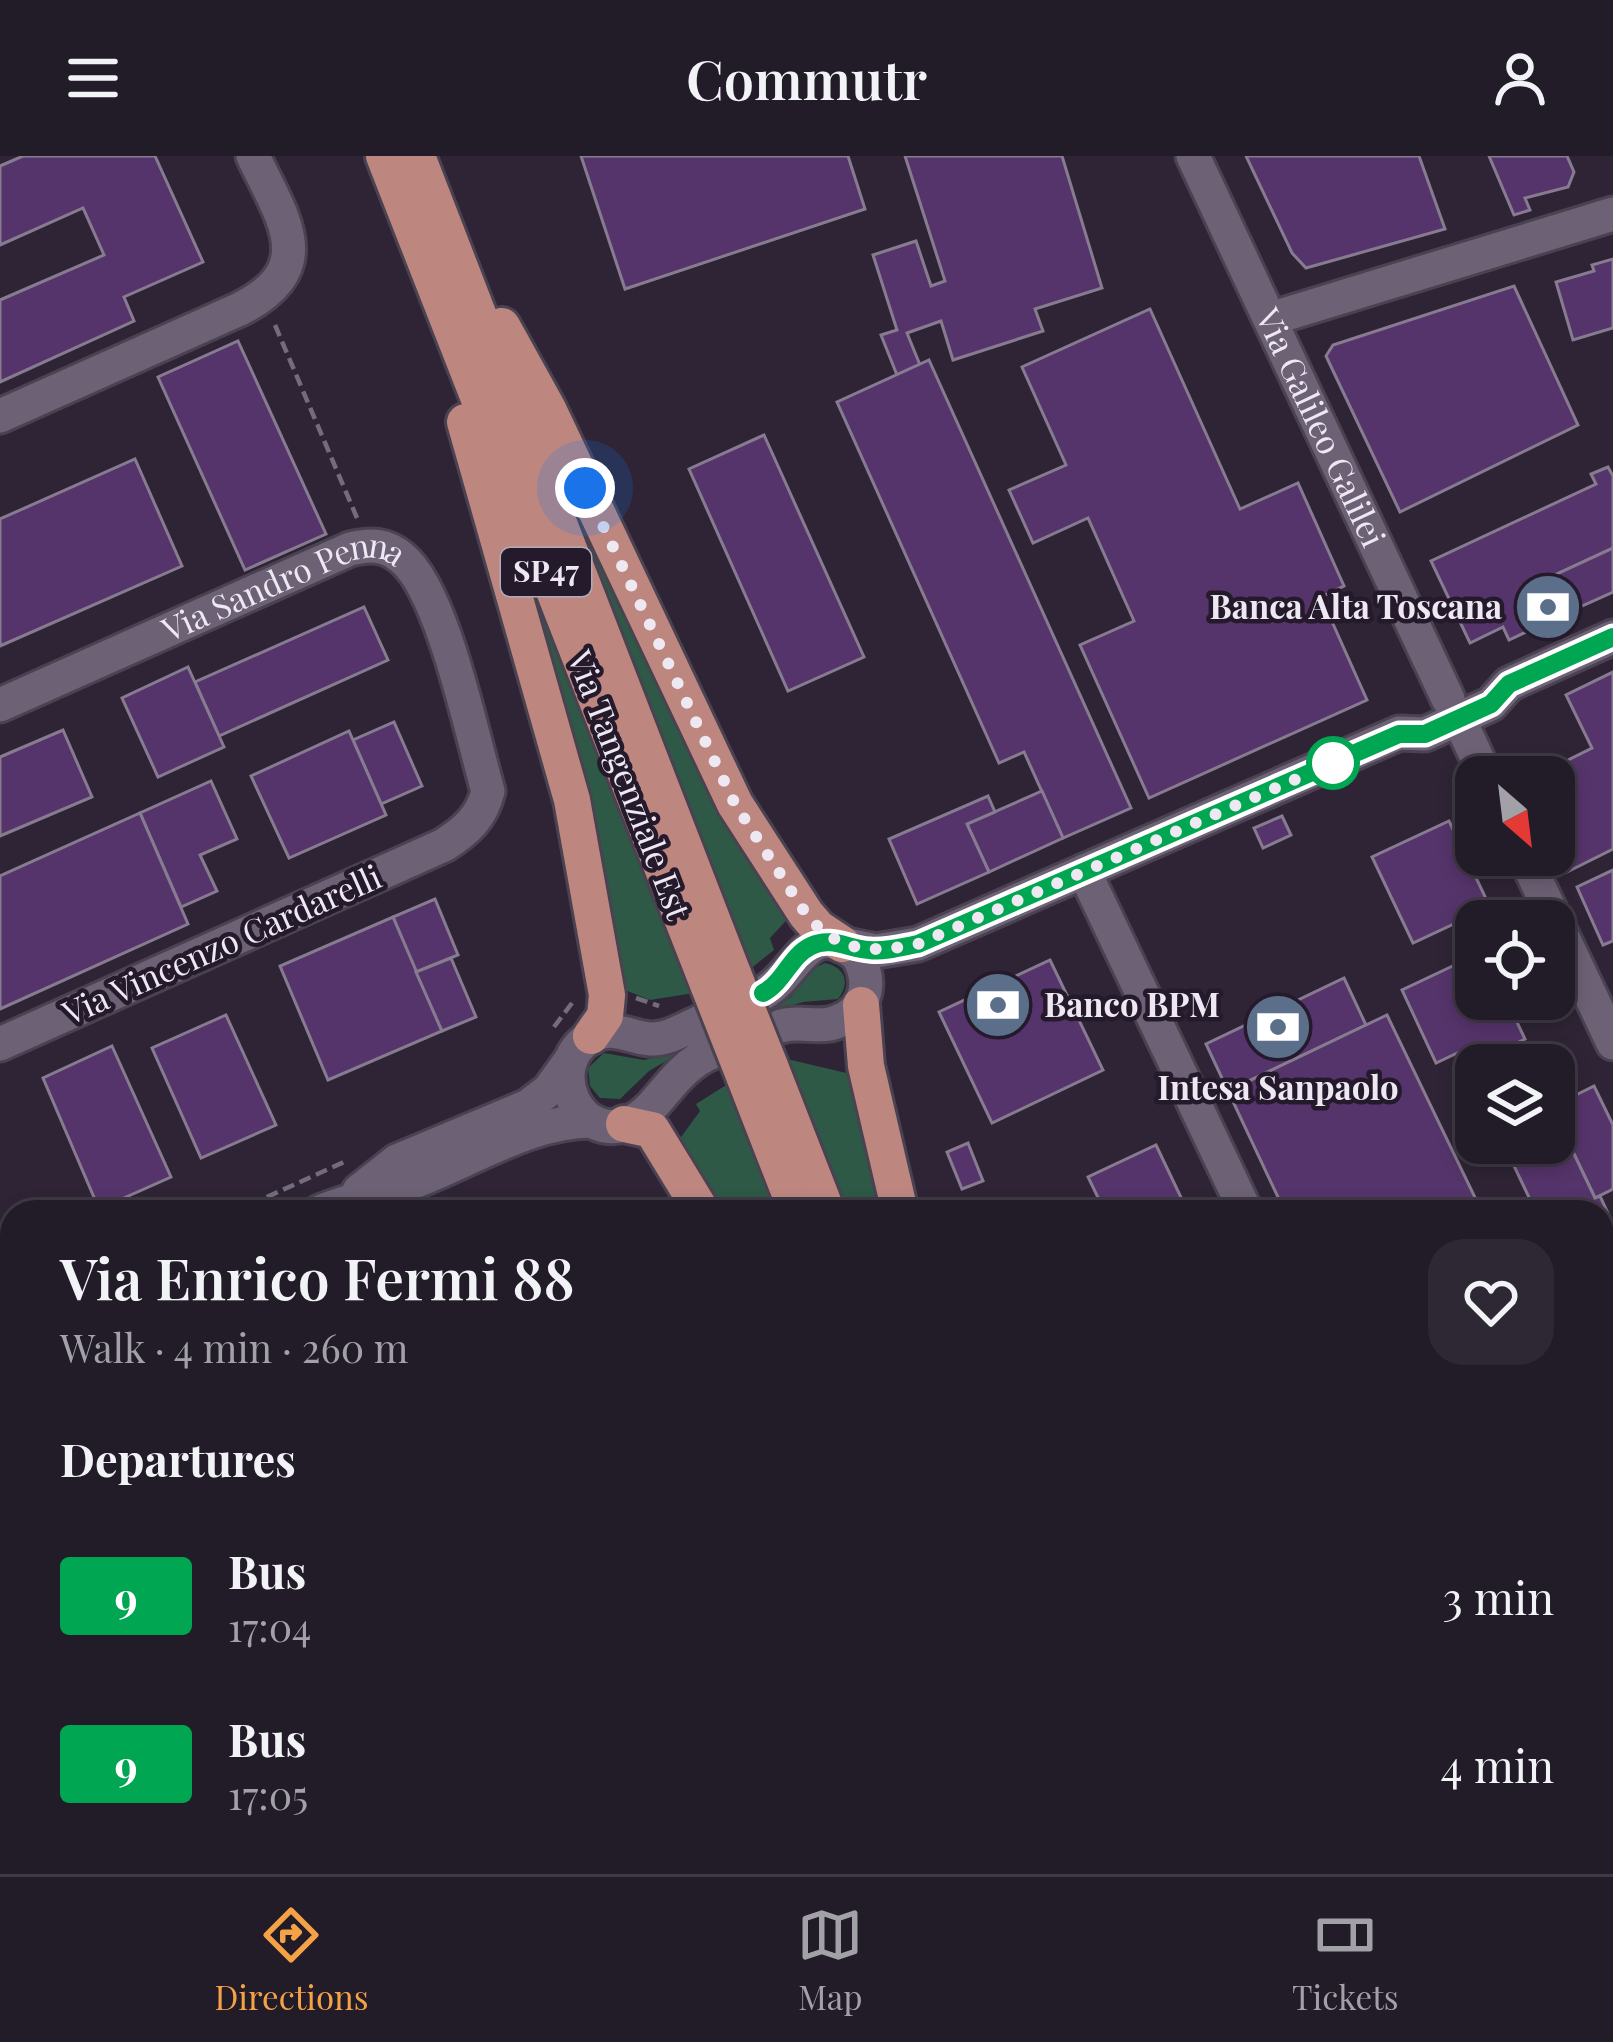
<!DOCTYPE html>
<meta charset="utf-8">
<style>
body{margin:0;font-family:"Playfair Display",serif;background:#2e2834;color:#f1f3f6;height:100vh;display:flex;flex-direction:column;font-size:45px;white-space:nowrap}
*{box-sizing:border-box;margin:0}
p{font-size:39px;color:#a2a1a8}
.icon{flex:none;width:66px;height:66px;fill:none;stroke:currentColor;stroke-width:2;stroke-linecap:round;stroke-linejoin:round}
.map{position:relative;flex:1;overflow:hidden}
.drawer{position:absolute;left:0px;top:1044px;width:1614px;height:675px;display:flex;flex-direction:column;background:#221b28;border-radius:36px 36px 0 0;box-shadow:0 6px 18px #0003,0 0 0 3px #3f3945}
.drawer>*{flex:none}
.badge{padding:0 24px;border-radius:9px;font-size:42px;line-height:78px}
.needle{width:78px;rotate:152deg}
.buttons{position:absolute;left:1455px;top:600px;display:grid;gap:24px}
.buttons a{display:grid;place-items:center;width:120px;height:120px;border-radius:24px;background:#221b28;box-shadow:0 6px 18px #0003,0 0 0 3px #3f3945;font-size:60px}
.you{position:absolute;width:60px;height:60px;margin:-30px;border:9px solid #fff;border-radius:50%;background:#1a73e8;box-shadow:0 0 0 18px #1a73e833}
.map>.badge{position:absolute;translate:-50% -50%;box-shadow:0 0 0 6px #fff}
h2{padding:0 60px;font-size:45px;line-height:108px}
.round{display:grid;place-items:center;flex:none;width:126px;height:126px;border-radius:36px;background:#2e2834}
.overview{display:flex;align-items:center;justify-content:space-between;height:204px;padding:0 60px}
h1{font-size:57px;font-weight:600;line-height:90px}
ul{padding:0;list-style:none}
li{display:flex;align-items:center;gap:36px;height:168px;padding:0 60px}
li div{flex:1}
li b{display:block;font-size:45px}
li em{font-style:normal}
li .badge{min-width:132px;font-weight:700;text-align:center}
header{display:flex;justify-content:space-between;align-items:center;height:156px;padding:0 60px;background:#221b28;font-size:54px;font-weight:600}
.dock{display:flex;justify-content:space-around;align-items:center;height:168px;border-top:3px solid #3f3945;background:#221b28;font-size:33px;color:#a2a1a8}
.dock a{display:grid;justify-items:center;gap:6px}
.dock .on{color:#f5a246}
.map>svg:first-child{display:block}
</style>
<header><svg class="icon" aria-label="menu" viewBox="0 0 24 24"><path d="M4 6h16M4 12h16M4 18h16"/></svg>Commutr<svg class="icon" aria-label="person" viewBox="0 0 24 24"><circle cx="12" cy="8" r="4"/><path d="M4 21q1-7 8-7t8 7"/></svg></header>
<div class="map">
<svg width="1613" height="1718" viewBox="0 0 1613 1718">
<rect width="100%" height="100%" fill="#2e2435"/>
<g fill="#2d5946">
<path d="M535,255L794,756L770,782L774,794L750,813Z"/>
<path d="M487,303L694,837L650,844L620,832Z"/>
<path d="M825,807C845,811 851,827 838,843L803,846L762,859L791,841L811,814Z"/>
<path d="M685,894L649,915L620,943L600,942L590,930L588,912L604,897L644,904Z"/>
<path d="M787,903L859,920L891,1056H846Z"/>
<path d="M731,926L781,1056H714L676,988L700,955L696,948Z"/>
</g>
<g fill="#55346b" stroke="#877b90" stroke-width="3">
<path d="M23,0H155L203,106L124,141L134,165L0,226V144L104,99L83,52L0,89V10Z"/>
<path d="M581,0H848L865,53L625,133Z"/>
<path d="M905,0H1062L1102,132L1035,153L1043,175L953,204L941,165L907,177L920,209L897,219L881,179L897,174L873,99L916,85L931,130L945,125Z"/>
<path d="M1246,0H1419L1445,73L1306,112L1292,97Z"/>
<path d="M1489,0H1567L1574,16L1568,31L1525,42L1530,54L1514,59Z"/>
<path d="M1613,103V172L1573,184L1556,126L1594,115L1592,109Z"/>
<path d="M1514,130L1578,269L1400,356L1326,200L1333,189Z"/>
<path d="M1150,153L1240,353L1298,327L1344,430L1321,441L1367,544L1149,642L1080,489L1134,465L1088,362L1033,387L1009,334L1066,309L1022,211Z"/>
<path d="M238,185L326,378L245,414L158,221Z"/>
<path d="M929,204L1131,652L1063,682L1024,596L999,607L837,246Z"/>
<path d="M764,279L864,501L788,535L689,313Z"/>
<path d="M135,303L182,410L0,490V363Z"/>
<path d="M1608,311L1613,320V392L1557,418L1573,454L1509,484L1503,471L1470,487L1431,405L1596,328L1591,318Z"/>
<path d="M1613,392V436L1573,454L1557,418Z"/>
<path d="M364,451L388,504L219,580L195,526Z"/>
<path d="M188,511L224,591L158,621L122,542Z"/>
<path d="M1613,516V693L1567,716L1554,690V621H1534L1592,592L1566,539Z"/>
<path d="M394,566L422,630L381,648L353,584Z"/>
<path d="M63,574L92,641L0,680V601Z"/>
<path d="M349,575L386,659L289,702L251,620Z"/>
<path d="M211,625L237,683L200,699L217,735L181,751L140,657Z"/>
<path d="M1042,635L1063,682L989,716L967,668Z"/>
<path d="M988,640L995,656L967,668L989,716L917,748L889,683Z"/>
<path d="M140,657L188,768L0,853V720Z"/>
<path d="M1282,660L1291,679L1263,692L1254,672Z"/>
<path d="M1449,665L1490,751L1413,787L1372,701Z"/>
<path d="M1613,714V785L1603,789L1577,731Z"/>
<path d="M435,743L458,799L416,816L393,761Z"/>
<path d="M393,761L442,875L328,924L280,810Z"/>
<path d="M1476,799V843H1506L1525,883L1475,907L1468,892L1436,907L1402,834Z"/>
<path d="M451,802L476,861L442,875L416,816Z"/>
<path d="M1050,804L1103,914L992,967L939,856Z"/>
<path d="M1344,822L1366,869L1228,935L1206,888Z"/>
<path d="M226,859L276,969L201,1002L152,892Z"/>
<path d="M1387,859L1482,1056H1285L1228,935Z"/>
<path d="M112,890L171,1021L99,1053L43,922Z"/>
<path d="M1594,930L1613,969V1033L1595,1042L1554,956V950Z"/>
<path d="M1554,956L1595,1042L1600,1040L1613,1068V1079L1602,1084V1056H1536L1503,987H1554Z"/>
<path d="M968,987L983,1025L962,1033L947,996Z"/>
<path d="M1156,989L1188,1056H1105L1088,1021Z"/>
<path d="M1613,1106V1213L1603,1217L1602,1111Z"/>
<path d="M1613,1213V1279L1602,1254V1218Z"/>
<path d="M1604,1365L1613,1384V1453L1602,1458Z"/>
<path d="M1613,1492V1688L1602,1665V1497Z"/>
<path d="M12,1576V1627L0,1632V1580Z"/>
<path d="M254,1707H306L310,1718H258Z"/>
<path d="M558,1707H586L562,1717Z"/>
<path d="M798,1707H844L850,1718H803Z"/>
<path d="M1331,1707H1387L1392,1718H1309Z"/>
<path d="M1404,1707H1435L1436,1710L1421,1718H1409Z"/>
<path d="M1443,1707H1514L1520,1718H1421Z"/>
</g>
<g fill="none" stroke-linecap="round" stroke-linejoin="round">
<defs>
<g id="minor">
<path id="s1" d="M1193,0L1448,543"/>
<path d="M1270,163L1613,58"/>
<path d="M0,260L240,153C321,112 283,63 253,0"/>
<path id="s2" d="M0,549L350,393C370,388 386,388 402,402C443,435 472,580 488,635C482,661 466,675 444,689L0,888"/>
<path d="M1459,563L1486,621"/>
<path d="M1524,699L1613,887"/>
<path d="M1084,715L1246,1056"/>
<path d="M842,788L876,795L918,788L1399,577L1425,578L1491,548L1509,528L1613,481"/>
<path d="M763,837C798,819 808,757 858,800C874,830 865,859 830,868C814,871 798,865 781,870"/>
<path d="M702,865C686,872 668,884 650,883C627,881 612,867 589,882C544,911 578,988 629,967C660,954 670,914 712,896"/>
<path d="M359,1035L397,1005L528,950L549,934L570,905"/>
<path d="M320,1056C350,1043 381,1038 411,1027C469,1006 529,965 591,965"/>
<path d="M0,1198L12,1192"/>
<path d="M0,1680L12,1675"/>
<path d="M495,1707L500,1718"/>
<path d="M889,1707L898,1718"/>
<path d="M1556,1707L1561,1718"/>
</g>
<g id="major">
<path d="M384,0L709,831"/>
<path d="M417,0L734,820"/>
<path d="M502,170L548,253L735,648L806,758L818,772L842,788"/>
<path d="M465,266L572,644L607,839L605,860L591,880"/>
<path d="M861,849L866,910L900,1056"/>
<path d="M770,910L827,1056"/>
<path d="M744,920L797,1056"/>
<path d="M624,968L652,974L702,1056"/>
<path d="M1014,1707L1019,1718"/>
<path d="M1048,1707L1052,1718"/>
<path d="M1080,1707L1084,1718"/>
<path d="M1116,1707L1120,1718"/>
</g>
</defs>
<use href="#minor" stroke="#4a4250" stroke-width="39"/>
<use href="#major" stroke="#4a4250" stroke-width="42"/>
<g stroke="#746c7a" stroke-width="4.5" stroke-dasharray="12 6" stroke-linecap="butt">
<path d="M275,169L357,362"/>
<path d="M636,842L659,850"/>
<path d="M554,871L572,847"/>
<path d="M234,1056L344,1006"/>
</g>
<use href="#minor" stroke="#6c6175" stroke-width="33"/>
<use href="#major" stroke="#bd8780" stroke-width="36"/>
<defs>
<g id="major-bridge">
<path d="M734,820L770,910"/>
<path d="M709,831L744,920"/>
</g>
</defs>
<use href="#major-bridge" stroke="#4a4250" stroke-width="42" stroke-linecap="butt"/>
<use href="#major-bridge" stroke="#bd8780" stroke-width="36"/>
</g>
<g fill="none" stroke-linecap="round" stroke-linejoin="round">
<defs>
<path id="line" d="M763,837C784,826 790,800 811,790C831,780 849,793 869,794C885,796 902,791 918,788L1399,578H1425L1491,548L1509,528L1613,481"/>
</defs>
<use href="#line" stroke="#fff" stroke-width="27"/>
<use href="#line" stroke="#00a651" stroke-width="18"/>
<path stroke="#eee8f3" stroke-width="12" stroke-dasharray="0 21.6" d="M585,332L735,648L806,758C838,797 872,797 918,788L1333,607"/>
</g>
<defs>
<symbol id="bank-disc" viewBox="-11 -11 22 22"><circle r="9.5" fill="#5c6f8a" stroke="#241a2b"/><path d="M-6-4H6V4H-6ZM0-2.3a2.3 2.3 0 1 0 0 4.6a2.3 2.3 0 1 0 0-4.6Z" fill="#fff"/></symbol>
</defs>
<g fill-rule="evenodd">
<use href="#bank-disc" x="1510" y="413" width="76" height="76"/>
<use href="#bank-disc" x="960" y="811" width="76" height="76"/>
<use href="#bank-disc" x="1240" y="833" width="76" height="76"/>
</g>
<circle fill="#fff" stroke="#00a651" stroke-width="6" cx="1333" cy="607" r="24"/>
<g text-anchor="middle" stroke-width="9" stroke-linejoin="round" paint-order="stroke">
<rect fill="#241a2b" stroke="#b1aab7" stroke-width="3" x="501" y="392" width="90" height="48" rx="9"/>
<g font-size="30" font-weight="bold" fill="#eee8f3">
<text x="546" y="426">SP47</text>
</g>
<g font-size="33" fill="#eee8f3" stroke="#241a2b">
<text dy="12" stroke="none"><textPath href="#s1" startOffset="300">Via Galileo Galilei</textPath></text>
<text dy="12" stroke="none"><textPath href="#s2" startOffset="309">Via Sandro Penna</textPath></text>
<text transform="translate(629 629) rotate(69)" y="12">Via Tangenziale Est</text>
<text transform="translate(222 789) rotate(-24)" y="12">Via Vincenzo Cardarelli</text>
</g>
<g font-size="33" font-weight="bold" fill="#eee8f3" stroke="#241a2b" text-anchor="end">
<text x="1502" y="463">Banca Alta Toscana</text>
<text x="1044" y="861" text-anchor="start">Banco BPM</text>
<text x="1278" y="944" text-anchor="middle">Intesa Sanpaolo</text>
</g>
</g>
</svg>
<div class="buttons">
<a><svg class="needle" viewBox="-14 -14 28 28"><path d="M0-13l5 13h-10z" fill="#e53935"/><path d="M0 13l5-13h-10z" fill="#a2a1a8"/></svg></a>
<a><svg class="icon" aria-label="locate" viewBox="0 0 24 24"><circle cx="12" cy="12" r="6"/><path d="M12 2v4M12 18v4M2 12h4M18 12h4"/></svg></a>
<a><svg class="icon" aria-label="layers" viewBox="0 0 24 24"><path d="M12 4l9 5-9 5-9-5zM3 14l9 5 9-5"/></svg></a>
</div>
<div class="you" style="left:585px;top:332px"></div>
<section class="drawer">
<div class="overview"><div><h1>Via Enrico Fermi 88</h1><p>Walk · 4 min · 260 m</p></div><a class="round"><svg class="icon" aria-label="heart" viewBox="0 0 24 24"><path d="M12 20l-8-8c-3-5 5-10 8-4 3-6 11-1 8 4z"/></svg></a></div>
<h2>Departures</h2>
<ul>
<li><span class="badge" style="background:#00a651;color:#fff">9</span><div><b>Bus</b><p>17:04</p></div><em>3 min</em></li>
<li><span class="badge" style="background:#00a651;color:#fff">9</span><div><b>Bus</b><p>17:05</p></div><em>4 min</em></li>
</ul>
</section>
</div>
<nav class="dock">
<a class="on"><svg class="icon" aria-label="directions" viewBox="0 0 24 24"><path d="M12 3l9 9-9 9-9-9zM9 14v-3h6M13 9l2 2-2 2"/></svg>Directions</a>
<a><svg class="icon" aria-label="map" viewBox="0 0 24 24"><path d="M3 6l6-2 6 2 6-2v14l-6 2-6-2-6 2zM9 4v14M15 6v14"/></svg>Map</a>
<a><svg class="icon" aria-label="tickets" viewBox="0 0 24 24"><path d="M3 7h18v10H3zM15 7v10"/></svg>Tickets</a>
</nav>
